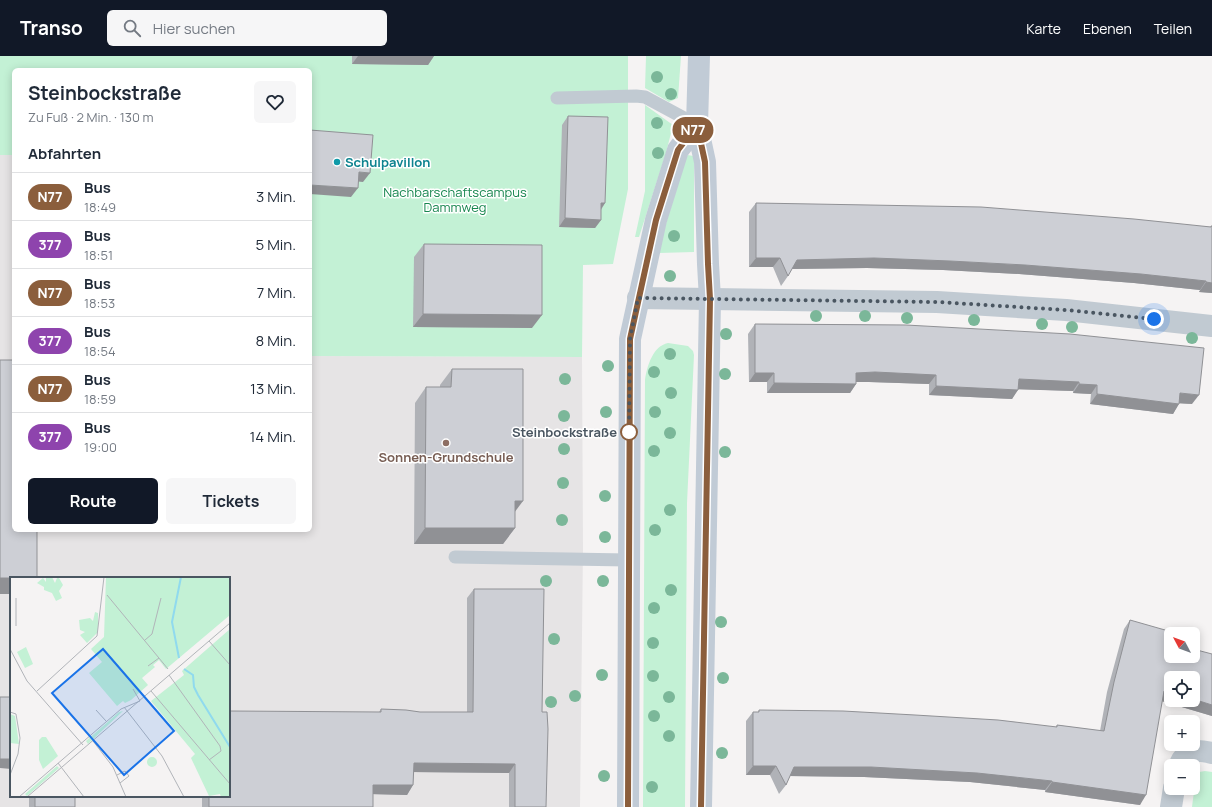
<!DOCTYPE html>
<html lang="de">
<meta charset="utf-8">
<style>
body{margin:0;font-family:Manrope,sans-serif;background:#f6f6f7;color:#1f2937;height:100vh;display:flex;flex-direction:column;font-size:15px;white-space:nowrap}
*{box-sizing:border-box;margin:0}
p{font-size:13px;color:#747a83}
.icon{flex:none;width:22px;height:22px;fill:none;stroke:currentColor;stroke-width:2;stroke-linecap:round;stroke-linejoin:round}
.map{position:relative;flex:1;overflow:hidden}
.panel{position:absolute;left:12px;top:12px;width:300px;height:464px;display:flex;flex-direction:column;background:#fff;border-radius:6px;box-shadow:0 2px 10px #0003}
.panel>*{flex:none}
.badge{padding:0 8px;border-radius:13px;font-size:14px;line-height:26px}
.needle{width:26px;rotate:311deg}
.controls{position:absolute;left:1164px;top:571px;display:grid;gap:8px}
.controls a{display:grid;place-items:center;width:36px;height:36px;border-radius:6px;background:#fff;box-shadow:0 2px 10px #0003;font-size:20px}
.you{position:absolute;width:20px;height:20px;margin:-10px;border:3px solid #fff;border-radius:50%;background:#1a73e8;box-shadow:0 0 0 6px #1a73e833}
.map>.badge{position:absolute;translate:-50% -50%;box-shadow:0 0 0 2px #fff}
h2{padding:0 16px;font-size:15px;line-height:36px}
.round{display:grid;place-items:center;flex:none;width:42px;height:42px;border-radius:6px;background:#f6f6f7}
.overview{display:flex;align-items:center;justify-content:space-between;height:68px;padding:0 16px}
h1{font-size:19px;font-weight:700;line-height:30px}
.primary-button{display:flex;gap:8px;margin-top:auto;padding:8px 16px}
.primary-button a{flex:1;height:46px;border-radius:6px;background:#111827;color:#fff;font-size:16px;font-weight:700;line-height:46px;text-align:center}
.primary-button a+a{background:#f6f6f7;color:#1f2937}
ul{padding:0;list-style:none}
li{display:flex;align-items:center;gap:12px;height:48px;padding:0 16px;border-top:1px solid #e0e1e3}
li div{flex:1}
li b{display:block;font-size:15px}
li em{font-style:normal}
li .badge{min-width:44px;font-weight:700;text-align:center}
header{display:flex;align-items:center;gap:24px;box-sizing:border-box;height:56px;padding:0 20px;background:#111827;color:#fff}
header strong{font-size:19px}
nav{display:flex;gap:22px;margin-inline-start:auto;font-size:14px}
.search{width:280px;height:36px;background:#f6f6f7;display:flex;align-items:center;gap:10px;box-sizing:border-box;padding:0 14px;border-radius:6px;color:#747a83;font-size:15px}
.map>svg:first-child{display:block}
</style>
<header>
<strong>Transo</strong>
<div class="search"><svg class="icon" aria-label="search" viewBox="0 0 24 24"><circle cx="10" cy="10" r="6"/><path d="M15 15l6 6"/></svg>Hier suchen</div>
<nav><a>Karte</a><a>Ebenen</a><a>Teilen</a></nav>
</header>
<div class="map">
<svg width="1212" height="751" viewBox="0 0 1212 751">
<rect width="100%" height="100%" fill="#f5f3f3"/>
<path fill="#e6e4e5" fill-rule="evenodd" d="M0,99H14V474H310V300L582,301L583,492L580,751H0ZM11,522H229V740H11Z"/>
<g fill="#c3f1d5">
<path d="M0,0H628V133L613,208L583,209L582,301L310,300V14H14V99H0Z"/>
<path d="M646,0H681L678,42L669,46L645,32Z"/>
<path d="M645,49L673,69L666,97L639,181H635L645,135Z"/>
<path d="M688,99L693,100L694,104V196L659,197L664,174L686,102Z"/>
<path d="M668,287L688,290L693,295L694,299L687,447L685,751H643L645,324C647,310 653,290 668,287Z"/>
<path d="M1205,715L1212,716V751H1192L1196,720L1199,716Z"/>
</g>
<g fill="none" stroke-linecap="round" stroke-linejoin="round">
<g stroke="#c1cad2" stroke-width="13">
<path d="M557,42L636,40L645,41L697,69"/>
<path d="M455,501L628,504"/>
</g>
<g stroke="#c1cad2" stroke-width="22">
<path d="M638,242L937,246L1066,254L1212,270"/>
<path d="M1179,710C1186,693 1195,693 1212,697"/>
<path d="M1171,751L1174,732"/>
</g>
<g stroke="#c1cbd6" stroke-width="22">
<path d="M699,0L697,69L705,106L708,208L710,243L701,751"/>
<path d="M628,751L630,283L656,164L678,94L697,69"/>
</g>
</g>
<g fill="#7bb799">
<circle cx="657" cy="21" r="6"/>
<circle cx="671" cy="38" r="6"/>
<circle cx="657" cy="67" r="6"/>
<circle cx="658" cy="97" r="6"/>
<circle cx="674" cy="180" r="6"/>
<circle cx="670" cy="220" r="6"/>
<circle cx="816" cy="260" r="6"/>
<circle cx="865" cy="260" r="6"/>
<circle cx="907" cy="262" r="6"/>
<circle cx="974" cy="264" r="6"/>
<circle cx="1042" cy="268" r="6"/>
<circle cx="1072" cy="271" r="6"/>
<circle cx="726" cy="278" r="6"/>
<circle cx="1192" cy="282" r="6"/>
<circle cx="670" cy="298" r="6"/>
<circle cx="608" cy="310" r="6"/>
<circle cx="654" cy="316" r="6"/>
<circle cx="725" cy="318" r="6"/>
<circle cx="565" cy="323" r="6"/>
<circle cx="671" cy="337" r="6"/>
<circle cx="606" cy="356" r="6"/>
<circle cx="655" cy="356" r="6"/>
<circle cx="564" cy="360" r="6"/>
<circle cx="670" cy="377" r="6"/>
<circle cx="564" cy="393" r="6"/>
<circle cx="654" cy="395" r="6"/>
<circle cx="725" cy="396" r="6"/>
<circle cx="563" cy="427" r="6"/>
<circle cx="605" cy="440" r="6"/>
<circle cx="670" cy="454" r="6"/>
<circle cx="562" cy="464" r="6"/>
<circle cx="655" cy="474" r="6"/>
<circle cx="605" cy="481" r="6"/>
<circle cx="546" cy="525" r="6"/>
<circle cx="603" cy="525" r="6"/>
<circle cx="671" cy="534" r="6"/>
<circle cx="654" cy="552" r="6"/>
<circle cx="721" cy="566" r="6"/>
<circle cx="554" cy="583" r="6"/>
<circle cx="653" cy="587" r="6"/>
<circle cx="602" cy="619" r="6"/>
<circle cx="653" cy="620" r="6"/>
<circle cx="723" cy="622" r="6"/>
<circle cx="575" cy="640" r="6"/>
<circle cx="669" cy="641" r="6"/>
<circle cx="551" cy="646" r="6"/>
<circle cx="654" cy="660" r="6"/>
<circle cx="669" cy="680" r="6"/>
<circle cx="722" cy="697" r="6"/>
<circle cx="604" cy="720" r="6"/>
<circle cx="652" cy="731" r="6"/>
</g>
<g fill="#b0b2b7">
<path d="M352,0H434L428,9L352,8Z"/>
<path d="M568,60L605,147L601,154V164L595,172L559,171L562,69Z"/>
<path d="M756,147L1211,171L1212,170V237L1199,236L1200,234L1134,227L1019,218L943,214L867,212L792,213L788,220L781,230L773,211H749V156Z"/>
<path d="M424,188L532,272L413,271L414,201Z"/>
<path d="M755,268L906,269L1192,348L1179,347L1173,358L1090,348L1091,338L1073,337V335L1018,333L1012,343L929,339V328L869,326H856V328L850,337H767V326H749L748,278Z"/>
<path d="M452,313L515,456V472L503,488H414L415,347L426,331H440V329Z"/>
<path d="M474,533L542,656L546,751H509V717L414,716L413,729L407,739L373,738V751H202V740H229L379,656L381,653L420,656H467V542Z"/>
<path d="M1130,564L1171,600L1212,598V660L1162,645L1140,749L1045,736V734L970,726L864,721L790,720L786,729L779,738L770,719H746V665L753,656H758L759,654L1056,671L1057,669L1100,675L1107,636L1124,573Z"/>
<rect x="29" y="740" width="46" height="11"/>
</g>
<g fill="#909195">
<path d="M358,0H434L428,9L352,8Z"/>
<path d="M359,116L370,117L363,126L353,125Z"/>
<path d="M310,129L358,132L351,141L310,138Z"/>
<path d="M601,147H605L599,156Z"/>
<path d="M565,162L601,164L595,172L559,171Z"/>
<path d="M756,202H780L773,211H749Z"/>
<path d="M874,202L950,205L1025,209L1141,218L1206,225L1200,234L1134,227L1019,218L943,214L867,212L790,213L797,204Z"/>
<path d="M1206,226L1212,227V237L1199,236Z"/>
<path d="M423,258L542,259L532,272L413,271Z"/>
<path d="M875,316L936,319L929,328L869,326H850L856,317Z"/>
<path d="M755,317H774L767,326H749Z"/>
<path d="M1019,323L1079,326L1073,335L1012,333Z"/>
<path d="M774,327L856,328L850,337H767Z"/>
<path d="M1079,328L1097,329L1091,338L1073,337Z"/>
<path d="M936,330L1018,334L1012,343L929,339Z"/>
<path d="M1180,337L1199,339L1192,348L1173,347Z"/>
<path d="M1097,338L1179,348L1173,358L1090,348Z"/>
<path d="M515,445H523L511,461Z"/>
<path d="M425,472H515L503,488H414Z"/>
<rect x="0" y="522" width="11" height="16"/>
<path d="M1164,635L1171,637V644H1193V643L1212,649V660L1158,644Z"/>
<path d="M0,703H11V713L0,712Z"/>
<path d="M414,707L515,708L509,717L408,716Z"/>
<path d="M753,710H776L770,719H746Z"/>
<path d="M794,711H871L977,717L1052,725L1045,734L970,726L864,721L787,720Z"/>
<path d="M1052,726L1146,739L1140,749L1045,736Z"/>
<path d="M373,729H413L407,739L367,738Z"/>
</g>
<g fill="#cdcfd5" stroke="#909195">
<path d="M568,60L608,61L605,147H601V164L565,162Z"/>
<path d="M310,74L373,79L370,117L359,116L358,132L310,129Z"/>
<path d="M756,147L981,151L1134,163L1211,171V170H1212V227L1206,226V225L1141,218L1025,209L950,205L874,202L797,204L788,220L780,202H756Z"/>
<path d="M424,188L542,189V259L423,258Z"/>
<path d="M755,268L906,269L1070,278L1204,292L1199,339L1180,337L1179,348L1097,338V329L1079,328V326L1019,323L1018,334L936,330V319L875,316L856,317V328L774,327V317H755Z"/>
<path d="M0,304H14V474H37V522H0Z"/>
<path d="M452,313H523V445H515V472H425L426,331H451Z"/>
<path d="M474,533H544L542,656H547L548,673L546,751H515V708L414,707L413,729H373V751H209V740H229V655L381,656V653L406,654L420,656H473Z"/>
<path d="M1130,564L1179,578H1171V600H1193V593L1212,598V649L1193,643V622H1171V637L1164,635L1146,739L1052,726V725L977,717L871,711H794L786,729L776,710H753V656H759V654L843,655L915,659L998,664L1057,671V669L1104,675L1114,626Z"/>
<rect x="0" y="641" width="11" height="62"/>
<rect x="35" y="740" width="40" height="11"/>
</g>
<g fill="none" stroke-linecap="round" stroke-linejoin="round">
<defs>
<path id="line" d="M628,751L630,283L656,164L678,94L697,69L705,106L708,208L710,243L701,751"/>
</defs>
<use href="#line" stroke="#fff" stroke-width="9"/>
<use href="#line" stroke="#8b5e3c" stroke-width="6"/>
<path stroke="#4a5661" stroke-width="4" stroke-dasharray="0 7.2" d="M629,376L630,283L638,242L937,246L1066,254L1154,263"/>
</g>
<circle fill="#0f9aa8" stroke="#fff" stroke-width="1.5" cx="337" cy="106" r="4"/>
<circle fill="#fff" stroke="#8b5e3c" stroke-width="2" cx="629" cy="376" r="8"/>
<circle fill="#8d6e63" stroke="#fff" stroke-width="1.5" cx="446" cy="387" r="4"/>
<g text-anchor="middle" stroke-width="3" stroke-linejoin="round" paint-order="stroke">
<g font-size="13" font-weight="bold" fill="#0d838f" stroke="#fff" text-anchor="start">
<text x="345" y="111">Schulpavillon</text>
</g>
<g font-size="13" fill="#17864f" stroke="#fff">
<text x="455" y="141">Nachbarschaftscampus<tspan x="455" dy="15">Dammweg</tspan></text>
</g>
<g font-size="13" font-weight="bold" fill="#4a5661" stroke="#fff" text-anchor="end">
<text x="617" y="381">Steinbockstraße</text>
</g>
<g font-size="13" font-weight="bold" fill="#785e54" stroke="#fff">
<text x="446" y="406">Sonnen-Grundschule</text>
</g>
</g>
<g transform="translate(10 521)">
<rect width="220" height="220" fill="#f5f3f3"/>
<path d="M36,0H42L45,6L47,1H49L53,8L49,14L52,21L46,24L42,16L34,13V10L27,6L33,1L36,5ZM96,0H220V38L156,92L149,83L143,88L145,90L132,101L138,108L121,123L115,126L113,124L107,129L79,96L92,85L81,72L94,60ZM85,35L88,36V55L77,66L70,58L75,55L70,53L69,43L80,41L83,44ZM220,52V220H211L210,217L199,219L181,181L185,177L141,124L174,98L172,94ZM16,70L23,87L15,91L7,75ZM113,134L78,167L76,164L109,135ZM0,137L5,139L9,167L0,166ZM32,160H36L48,179L33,192L29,183V163ZM137 185a5 5 0 1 1 10 0a5 5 0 1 1-10 0ZM47,189L49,191L17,219L15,217Z" fill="#c3f1d5"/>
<path fill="none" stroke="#90daee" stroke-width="2" d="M169,81L162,45L171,0M174,92L183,98L184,110L188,118L220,170"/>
<path fill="none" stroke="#b1b4b9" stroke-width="1" d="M97,18L158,92M6,21V49M135,63L142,57L151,21M199,64L220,88M0,72L17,104L73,168M138,89L149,81M159,98L210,169L211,174L199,183M123,112L130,124M27,114L87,59L94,0M141,114L220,207M114,130L152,179L174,220M86,133L96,144M0,135L6,137L10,161L8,177L0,198M83,164L103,190L116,220M48,186L74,220M107,198L115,194L119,199L110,206M9,220L111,132L130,124M17,220L220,46"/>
<path fill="#1a73e8" fill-opacity="0.15" stroke="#1a73e8" stroke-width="2" d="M93,72L164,154L114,198L42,116Z"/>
<rect width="220" height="220" fill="none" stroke="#4a5661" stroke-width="2"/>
</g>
</svg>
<div class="controls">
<a><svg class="needle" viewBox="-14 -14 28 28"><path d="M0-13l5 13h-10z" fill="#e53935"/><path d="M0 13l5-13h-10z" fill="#747a83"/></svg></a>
<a><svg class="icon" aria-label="locate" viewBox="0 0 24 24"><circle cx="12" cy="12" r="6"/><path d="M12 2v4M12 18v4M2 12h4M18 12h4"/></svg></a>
<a>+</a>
<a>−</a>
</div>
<div class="you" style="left:1154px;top:263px"></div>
<b class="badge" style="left:693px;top:74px;background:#8b5e3c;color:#fff">N77</b>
<section class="panel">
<div class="overview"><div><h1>Steinbockstraße</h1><p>Zu Fuß · 2 Min. · 130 m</p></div><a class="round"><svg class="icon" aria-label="heart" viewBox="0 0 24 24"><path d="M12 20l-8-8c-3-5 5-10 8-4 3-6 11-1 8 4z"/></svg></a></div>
<h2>Abfahrten</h2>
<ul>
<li><span class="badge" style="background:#8b5e3c;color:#fff">N77</span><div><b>Bus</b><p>18:49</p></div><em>3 Min.</em></li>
<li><span class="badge" style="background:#8e44ad;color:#fff">377</span><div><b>Bus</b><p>18:51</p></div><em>5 Min.</em></li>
<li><span class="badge" style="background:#8b5e3c;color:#fff">N77</span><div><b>Bus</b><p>18:53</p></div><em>7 Min.</em></li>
<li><span class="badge" style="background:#8e44ad;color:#fff">377</span><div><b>Bus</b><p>18:54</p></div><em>8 Min.</em></li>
<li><span class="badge" style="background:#8b5e3c;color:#fff">N77</span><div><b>Bus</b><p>18:59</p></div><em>13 Min.</em></li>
<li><span class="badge" style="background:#8e44ad;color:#fff">377</span><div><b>Bus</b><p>19:00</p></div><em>14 Min.</em></li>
</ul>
<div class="primary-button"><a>Route</a><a>Tickets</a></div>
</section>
</div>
